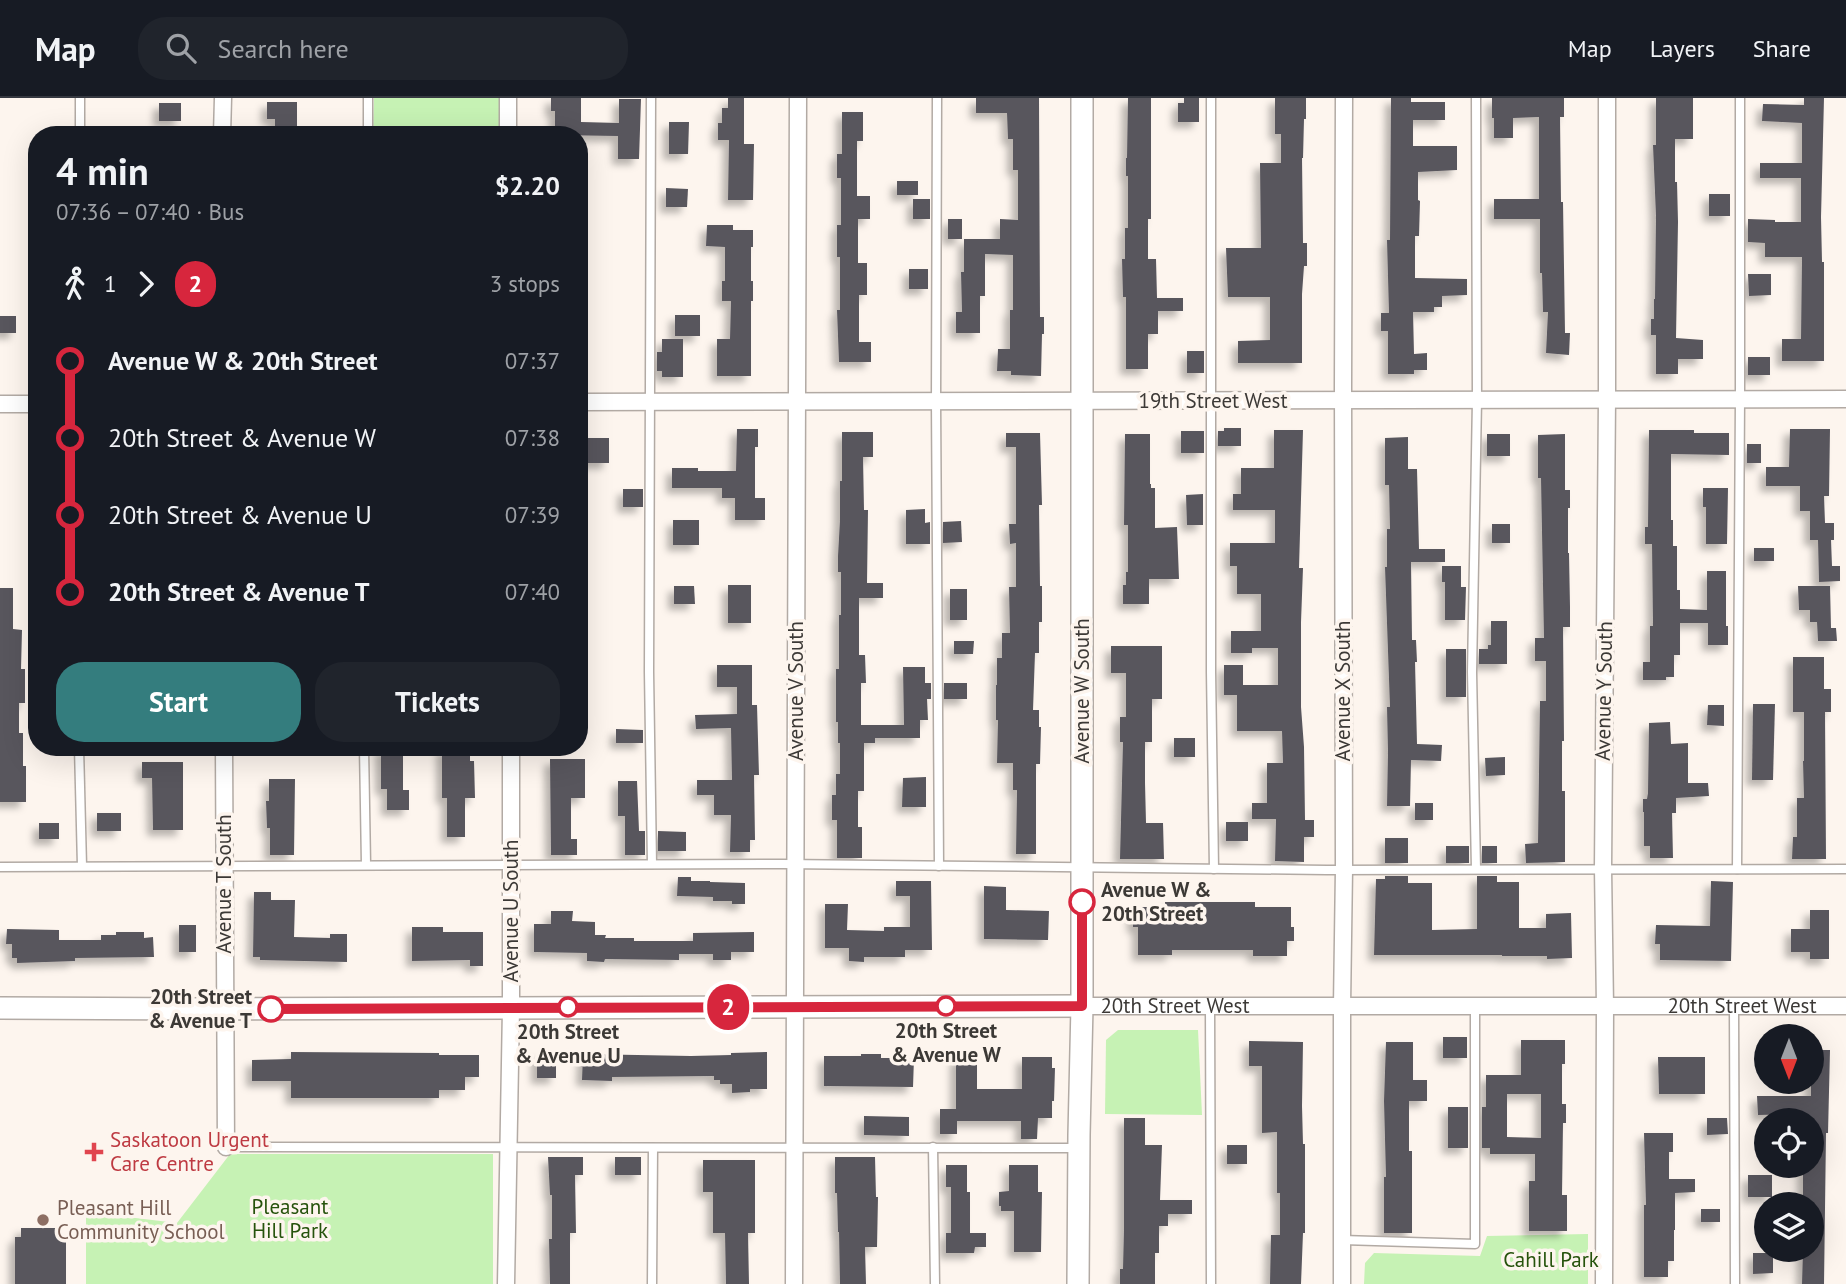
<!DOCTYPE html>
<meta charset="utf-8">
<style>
body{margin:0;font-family:"PT Sans",sans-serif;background:#20242c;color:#f1f3f6;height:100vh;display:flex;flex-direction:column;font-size:26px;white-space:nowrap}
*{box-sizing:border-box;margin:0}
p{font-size:23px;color:#9ea1a6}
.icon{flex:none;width:38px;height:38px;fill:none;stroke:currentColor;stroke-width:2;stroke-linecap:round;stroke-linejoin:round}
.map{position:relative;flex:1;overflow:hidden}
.sheet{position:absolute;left:28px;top:28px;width:560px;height:630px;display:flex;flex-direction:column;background:#171b24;border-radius:28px;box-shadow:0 7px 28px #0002}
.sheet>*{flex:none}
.badge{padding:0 14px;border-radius:23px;font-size:24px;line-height:46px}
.needle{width:46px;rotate:180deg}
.buttons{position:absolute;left:1754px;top:926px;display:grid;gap:14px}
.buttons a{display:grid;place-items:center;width:70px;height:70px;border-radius:50%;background:#171b24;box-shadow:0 7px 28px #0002;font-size:35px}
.map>.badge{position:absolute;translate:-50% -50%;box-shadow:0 0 0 4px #fff}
.legs{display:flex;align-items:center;gap:10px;height:77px;padding:0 28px;font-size:23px}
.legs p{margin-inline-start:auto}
.head{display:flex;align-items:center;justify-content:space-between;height:119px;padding:0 28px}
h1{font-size:38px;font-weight:700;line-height:52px}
.action{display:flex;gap:14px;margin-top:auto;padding:14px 28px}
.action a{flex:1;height:80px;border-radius:28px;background:#347d7e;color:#fff;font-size:28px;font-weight:700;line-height:80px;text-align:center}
.action a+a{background:#20242c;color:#f1f3f6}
ul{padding:0 28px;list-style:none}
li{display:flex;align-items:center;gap:24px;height:77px;font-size:26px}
li i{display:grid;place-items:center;width:10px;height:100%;margin:0 9px;background:currentColor}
li i::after{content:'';width:18px;height:18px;margin:-9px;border:5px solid;border-radius:50%;background:#171b24}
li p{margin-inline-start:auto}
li:first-child i{background:linear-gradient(#0000 50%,currentColor 0)}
li:last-child i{background:linear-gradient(currentColor 50%,#0000 0)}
header{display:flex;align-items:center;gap:42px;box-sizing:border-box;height:98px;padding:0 35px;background:#171b24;border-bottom:2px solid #363941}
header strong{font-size:33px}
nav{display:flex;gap:38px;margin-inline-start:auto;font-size:24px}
.search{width:490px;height:63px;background:#20242c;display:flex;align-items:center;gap:18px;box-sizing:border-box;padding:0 24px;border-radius:28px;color:#9ea1a6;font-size:26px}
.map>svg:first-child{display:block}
</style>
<header>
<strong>Map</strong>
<div class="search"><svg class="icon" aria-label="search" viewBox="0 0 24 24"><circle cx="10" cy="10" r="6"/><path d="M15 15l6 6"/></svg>Search here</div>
<nav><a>Map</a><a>Layers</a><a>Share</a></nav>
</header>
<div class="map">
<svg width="1846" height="1186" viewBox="0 0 1846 1186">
<defs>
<filter id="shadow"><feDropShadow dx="-6" dy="6" stdDeviation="3.5" flood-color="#0004"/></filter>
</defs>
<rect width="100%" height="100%" fill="#fdf5ee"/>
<g fill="#c6f2b4">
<path d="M374,0H499V37H373Z"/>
<path d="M1118,932H1198L1202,1017L1105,1016L1106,942Z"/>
<path d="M230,1056H493V1186H86V1114L177,1125Z"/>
<path d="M1588,1136V1186H1364L1365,1165L1374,1155L1480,1158L1487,1138Z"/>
</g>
<g fill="#58565d" fill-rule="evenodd" filter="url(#shadow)">
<path d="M551,0H581V24L619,25V1H641L639,61H618V38L555,37V13H551Z"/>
<path d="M728,0H744V46H754L753,102H728L729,42H718V25H722V10H728Z"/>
<path d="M976,0H1039L1040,219H1044V236H1042L1041,278L1011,277V273H997L998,251H1010V212H1013V157L985,156V198H980V235H956V214H962L961,174H964V141H1000V121L1018,122V72H1013V41H1008L1007,15H976Z"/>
<path d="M1128,0H1151V121H1148V161H1156L1157,200H1183V213H1158V236H1148V271H1126V199H1123L1122,161H1125V130H1128V78H1126V60H1127Z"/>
<path d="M1184,0H1199V24H1178V5H1184Z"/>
<path d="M1275,0H1306V21H1304L1303,60H1302L1303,145H1307V168H1304L1302,196V265H1238V243L1270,242V199H1228L1226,150H1261L1260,65H1281V36H1275Z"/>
<path d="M1391,0H1411V4H1445V22H1413V48H1457V72L1418,74V102L1420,103L1419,138H1415V180L1467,181V197L1442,198V209H1434V214H1413L1414,256L1427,255V272H1414V276H1388V233H1381V215H1389L1387,142H1390Z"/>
<path d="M1492,0H1564V19H1560L1561,104H1563L1565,235H1570L1569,257L1546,255L1548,214H1543L1542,175H1540V121H1494V101H1539V19L1513,20V40H1494V20H1492Z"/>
<path d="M1656,0H1693V41H1675V84H1677L1678,124L1676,240L1703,242V261H1678V276H1656V237H1651V221H1654V201H1655L1656,118L1653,47H1656Z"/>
<path d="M1804,0H1824L1821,119L1822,164H1824V263H1782V241H1801L1802,159H1765V145L1748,144V121L1775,122V124H1801V80H1760V65H1802V25L1762,23L1763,6L1804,7Z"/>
<path d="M267,4H297V37H275V21H267Z"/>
<rect x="159" y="5" width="22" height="18"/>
<path d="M842,14H863V43H857V98H870V121H858V165H867V197H859V244H871V264H839L837,212H840V159H837V127H841V80H837V56H842Z"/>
<path d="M669,24H689L688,56H669Z"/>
<rect x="897" y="83" width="21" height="14"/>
<path d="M666,90L688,91L687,109H666Z"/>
<rect x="1709" y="96" width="21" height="22"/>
<rect x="913" y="101" width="17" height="20"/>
<rect x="948" y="121" width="14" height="20"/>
<path d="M707,127H733V132H753V149H751V183H753V203H751V278H717V241H730L731,203H722V183H725V149L706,148Z"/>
<rect x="909" y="171" width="19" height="20"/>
<path d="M1748,176H1771V197L1749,198Z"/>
<rect x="675" y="217" width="25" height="21"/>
<rect x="0" y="218" width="16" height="17"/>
<path d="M662,241H683V279H662V273H657V254H662Z"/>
<rect x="1187" y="253" width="17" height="22"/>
<rect x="1748" y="259" width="22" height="18"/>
<path d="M1224,330H1241V348H1218V333H1224Z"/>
<path d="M737,331H758V349H755V400H765V422H735V400H722V390H672V370H698V373H736Z"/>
<path d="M1790,331H1830L1829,398H1824L1825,425H1834V442H1831L1832,468H1840V483L1819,484L1818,442H1810V413H1800V388H1766V369H1789Z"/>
<path d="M1274,332H1303L1299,470H1303L1301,524V609L1304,649L1305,722H1314V739H1304V764L1275,763L1276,721H1252V705H1267V665H1283L1282,633H1237V597H1224V567H1243V587H1278V550H1252V555H1231V533H1261V496H1237V468H1230V445H1275V412H1233V396H1241V370H1274Z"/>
<path d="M1649,332H1694V335H1729V357L1671,356V422H1673V448H1677V492H1680V511L1707,512V473H1726V528H1728V547H1708V525H1680V557H1674V579H1666V582H1643V564H1650V528H1653L1652,446H1645V429H1648Z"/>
<rect x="1181" y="333" width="23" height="22"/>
<path d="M842,334H873V359H863L864,412H868L867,485H883V500H859V557H865L866,585H861V627H904L903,569H925V585H931V601H927L928,622H920V640H875V645H864V693H858V729H862V760H837V722H832V697H836V676H840V645H838V624H836V571H839V517H841V474H838V458L840,422V383H842Z"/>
<path d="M1006,335H1040L1042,407H1039L1040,488H1042V524H1039V555H1035L1033,612H1039V629H1041L1040,666H1036V756H1016L1017,692H1013V665H997L998,622H996V587H997V560H1002V535H1010L1009,489H1016V445L1010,446L1009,426H1016V349H1006Z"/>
<path d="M1125,336H1150V386H1151V390H1155V430L1177,429L1179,481H1149V506H1123V487H1126V474H1128V427H1124Z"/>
<rect x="1487" y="336" width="23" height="22"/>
<path d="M1565,336V392H1570V410H1568V455H1569L1570,509V529H1563L1564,643H1562V693H1565V764L1526,765L1525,746L1538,745L1540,603H1546V563H1535V540H1544L1541,380H1538V337Z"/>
<path d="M1408,339V371H1417L1419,451H1445V464H1411L1412,542H1416L1417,564H1415L1417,646L1442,647L1441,663L1411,662L1410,708H1387L1388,654L1387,609H1390L1385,469H1387V431H1390L1389,387H1385V340Z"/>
<rect x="579" y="340" width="30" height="25"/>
<rect x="1747" y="346" width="14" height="19"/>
<path d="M1703,390H1728L1727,446H1706V409H1703Z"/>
<rect x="623" y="391" width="20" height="18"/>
<path d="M1203,396V427H1187L1186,397Z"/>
<path d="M925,411V425L930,424V446H906V412Z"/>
<rect x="673" y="422" width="26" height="25"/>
<path d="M961,423L962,444L943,445V424Z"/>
<rect x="1492" y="426" width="18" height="19"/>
<rect x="1754" y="450" width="20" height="13"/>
<path d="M1442,468H1461V489H1466L1465,522H1445V484H1442Z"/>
<rect x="728" y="487" width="23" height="38"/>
<path d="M674,488H694L695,506H674Z"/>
<path d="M1798,488H1830L1831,530H1836L1837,543H1818L1817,524H1810V512H1799Z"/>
<path d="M0,490H13V531L22,532L21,571H25V605H19V635H23V668H26V704H0Z"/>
<rect x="950" y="491" width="17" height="31"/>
<path d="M1491,523H1507V566H1479V551H1488V547H1491Z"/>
<path d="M954,543H974L973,556H954Z"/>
<path d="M1111,548H1162V601H1152V644H1145V685L1146,725H1163L1164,761H1120L1123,644H1120V619H1126V575H1111Z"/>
<rect x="1446" y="551" width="20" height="48"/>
<path d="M1793,559H1824V591H1831V614H1825L1826,761H1792L1793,739H1797V700H1804L1803,663H1804V614H1793Z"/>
<path d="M717,567H752V607H757L759,677H754L755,742H750V754H730L731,717H714V697H697V682H732L731,630L696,631L695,617L737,616V589H717Z"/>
<rect x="944" y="585" width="23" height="16"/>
<path d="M1753,606H1775L1773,682H1752Z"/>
<path d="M1708,607H1724V628L1707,627Z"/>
<path d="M1670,624L1671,646L1688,645V685H1708L1709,698L1676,700V715H1672L1673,760H1650V748H1644V714H1643V701H1647L1648,695L1649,625Z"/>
<path d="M616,631L643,632V645H616Z"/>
<rect x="1174" y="640" width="21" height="19"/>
<path d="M381,649H403V692H409V712H387V691H381Z"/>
<path d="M442,649H470V663H474L475,700H465V739H447V700H442Z"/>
<path d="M1505,659V677L1486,678L1485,660Z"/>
<path d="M550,661H585V700H571V741H577V757H551Z"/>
<path d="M142,664H183V732H153L152,680H142Z"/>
<path d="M926,679V709H902L903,680Z"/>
<path d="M269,681H295L294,757H270V730H267L266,703H269Z"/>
<path d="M618,683H637L639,733H645V757H625V718H618Z"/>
<rect x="1415" y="705" width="18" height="17"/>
<rect x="97" y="715" width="24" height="18"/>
<rect x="1226" y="724" width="22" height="19"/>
<rect x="39" y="725" width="20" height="16"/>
<path d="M658,733L686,734V753H658Z"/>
<rect x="1385" y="740" width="23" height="25"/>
<rect x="1446" y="748" width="23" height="17"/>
<rect x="1482" y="748" width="15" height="17"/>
<path d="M1385,778H1408V785H1432V832L1477,831V778H1497V784H1519V830H1546V816L1571,815L1572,860L1547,861V858H1502V857H1374L1376,781H1385Z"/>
<path d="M678,779H691V783H710V784L745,785V806H732V803H713V799L677,798Z"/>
<path d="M896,783H931L932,852H905V859H864V864L849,863V850H825V806H848L847,832L884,833V829H910V798H896Z"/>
<path d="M1711,783L1733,784L1731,863L1660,862V846H1655L1656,827L1710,828Z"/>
<path d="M984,788L1006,789V812L1049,813L1048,842L984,841Z"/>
<path d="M254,794H271V802H295L294,839L330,840V836H347V864L260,862V859H253Z"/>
<path d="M1165,804H1255V809H1291V829H1294V843H1287V858H1253V852H1172V857H1138V829H1133V809H1165Z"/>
<path d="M1810,812H1829V861H1810V854H1791V831H1810Z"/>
<path d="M551,813H573L572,823L595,824V837H606L605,840H634V843H693V835L754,834V854H731V862H713V856H679V862L605,861L604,864L587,863V855L534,854V826H551Z"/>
<rect x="179" y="827" width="17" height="27"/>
<path d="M412,829H443V834H483V868H470V862L412,863Z"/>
<path d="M7,831L59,832V842H101V837H116V834H144V840L153,839L154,859L75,860V863L17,865V860H12V846H6Z"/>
<rect x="1443" y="939" width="24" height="21"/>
<path d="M1521,942H1565V966H1562V1006H1566V1025H1563L1562,1097H1567V1133H1529V1083H1535V1056H1490V1050H1482V1009H1486V977H1521ZM1507,996H1541V1040L1507,1039Z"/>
<path d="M1249,943L1303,944L1302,1008L1303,1046H1305V1135H1303L1301,1186H1270L1271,1137H1280V1095H1277V1034L1262,1035V968H1249Z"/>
<path d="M1386,944H1413V982H1427V1003H1409V1053H1412V1135H1384V1079H1386L1384,1003Z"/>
<path d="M1811,952H1830L1828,1035H1826L1824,1186H1802L1803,1152H1811V1106H1803V1068H1811V1022H1801V1016L1758,1017L1757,998H1811Z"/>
<path d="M291,954L439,955V957H479V979H465V992H439V1000H291V983H252V962L291,961Z"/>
<path d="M767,954V991H750V994L732,995V986H720V982H714V978L612,979V983L582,982L583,956L691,958L731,957V955Z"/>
<rect x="537" y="956" width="19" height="24"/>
<path d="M861,956H881V960H914L913,989L824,988V958H861Z"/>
<path d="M956,959H977V991H1022V959H1052V970H1055L1054,1003H1052V1020H1038L1037,1041H1021V1023H957V1036H940V1011H956Z"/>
<path d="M1658,959H1705V996H1659Z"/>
<rect x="1448" y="1009" width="20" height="41"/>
<path d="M864,1018L909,1019V1038L864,1037Z"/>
<path d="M1124,1020H1145V1047H1162L1160,1102H1192V1116H1168V1128H1159V1155H1155V1186H1120V1171H1123L1124,1131Z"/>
<path d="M1707,1020H1727L1728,1036L1707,1037Z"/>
<path d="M1644,1035H1673V1054H1669V1081H1695V1094L1675,1095V1132H1674V1163H1668V1179H1644V1107H1646Z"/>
<rect x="1227" y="1047" width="20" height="19"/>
<path d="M548,1059H583V1077H575L576,1135H570V1186H550L549,1141H552V1097H550Z"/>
<rect x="615" y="1059" width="26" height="18"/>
<path d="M835,1059H875L876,1099H878L877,1149H865L866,1186H840L839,1134H838L837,1095H835Z"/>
<path d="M703,1062H755V1135H748L749,1186H726L725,1135H713V1094H703Z"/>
<path d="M946,1067H967V1094H970V1135H986V1149H975L974,1155H946V1135H951V1089H946Z"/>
<path d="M1009,1067H1038V1094H1042L1041,1154H1014V1113H1001V1108H999V1094L1009,1093Z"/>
<rect x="1748" y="1077" width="24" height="22"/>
<rect x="1701" y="1111" width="19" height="13"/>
<path d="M21,1130H59V1140H66V1186H15V1139H21Z"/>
<path d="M1753,1155H1773V1175L1753,1176Z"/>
</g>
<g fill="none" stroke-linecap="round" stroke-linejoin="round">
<defs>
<g id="lane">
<path d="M80,0V37"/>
<path d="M368,0V37"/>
<path d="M651,0L649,574L652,766"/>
<path d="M937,0L936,303L939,768"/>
<path d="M1211,0V574L1214,771"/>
<path d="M79,649L82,768"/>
<path d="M364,649L366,766"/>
<path d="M0,769L783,766L1327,772L1846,771"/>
<path d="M1476,771L1472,574L1477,302L1476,0"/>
<path d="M1737,771L1740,301V0"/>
<path d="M1210,908L1211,1186"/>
<path d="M1734,909L1735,1186"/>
<path d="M226,1049L1077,1050"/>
<path d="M933,1049L935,1186"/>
<path d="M1342,1142L1475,1146V909"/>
<path d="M652,1186L653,1050"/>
</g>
<g id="street">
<path d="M222,37L223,0"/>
<path d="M508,37V0"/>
<path d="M579,304L1846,301"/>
<path d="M0,306H37"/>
<path d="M224,649L226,1049"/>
<path id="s1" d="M1082,908H1846"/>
<path d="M506,1186L511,910V649"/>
<path d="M794,1186L798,0"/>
<path d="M1342,1186V908L1344,771L1343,287L1344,0"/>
<path d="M1604,1186L1605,909L1603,770L1607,301V0"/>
</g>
<g id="secondary">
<path d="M0,910L203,911L1082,908"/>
<path d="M1078,1186L1079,1037L1082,908V0"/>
</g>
</defs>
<use href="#lane" stroke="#b2aaa4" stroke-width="11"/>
<use href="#street" stroke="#b2aaa4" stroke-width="19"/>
<use href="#secondary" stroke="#b2aaa4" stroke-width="24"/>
<use href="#lane" stroke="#fff" stroke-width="8"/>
<use href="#street" stroke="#fff" stroke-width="16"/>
<use href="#secondary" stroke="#fff" stroke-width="21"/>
</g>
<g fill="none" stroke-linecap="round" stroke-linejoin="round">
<defs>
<path id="line-1" d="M271,911L1082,908V804"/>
</defs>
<use href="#line-1" stroke="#fff" stroke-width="16"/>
<use href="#line-1" stroke="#d7263d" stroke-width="10"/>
</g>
<g fill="#fff" stroke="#d7263d" stroke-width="3.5">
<circle cx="1082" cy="804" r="12"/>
<circle cx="946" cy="908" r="9"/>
<circle cx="568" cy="909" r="9"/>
<circle cx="271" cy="911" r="12"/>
</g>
<path fill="#e0444e" stroke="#fdf5ee" stroke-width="2.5" d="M90.5 1043.5h7v7h7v7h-7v7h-7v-7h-7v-7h7z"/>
<circle fill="#8d6e63" stroke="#fdf5ee" stroke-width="2.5" cx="43" cy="1122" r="7"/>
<g text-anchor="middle" stroke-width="7" stroke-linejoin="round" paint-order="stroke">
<g font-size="21" fill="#3c3936" stroke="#fdf5ee">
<text x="1213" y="310">19th Street West</text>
<text transform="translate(796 593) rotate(-90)" y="7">Avenue V South</text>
<text transform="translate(1082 593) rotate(-90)" y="7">Avenue W South</text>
<text transform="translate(1343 593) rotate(-90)" y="7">Avenue X South</text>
<text transform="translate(1604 593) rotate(-89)" y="7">Avenue Y South</text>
<text transform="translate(224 786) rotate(-90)" y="7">Avenue T South</text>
<text transform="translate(511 813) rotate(-90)" y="7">Avenue U South</text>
<text dy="7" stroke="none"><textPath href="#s1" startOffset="93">20th Street West</textPath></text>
<text dy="7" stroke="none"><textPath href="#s1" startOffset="660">20th Street West</textPath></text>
</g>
<g font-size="21" font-weight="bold" fill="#3c3936" stroke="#fdf5ee">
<text x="1101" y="799" text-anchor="start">Avenue W &amp;<tspan x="1101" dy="24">20th Street</tspan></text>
<text x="252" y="906" text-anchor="end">20th Street<tspan x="252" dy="24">&amp; Avenue T</tspan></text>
<text x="946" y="940">20th Street<tspan x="946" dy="24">&amp; Avenue W</tspan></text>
<text x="568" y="941">20th Street<tspan x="568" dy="24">&amp; Avenue U</tspan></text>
</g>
<g font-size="21" fill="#be3a42" stroke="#fdf5ee" text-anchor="start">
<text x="110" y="1049">Saskatoon Urgent<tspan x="110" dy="24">Care Centre</tspan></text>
</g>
<g font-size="21" fill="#26530c" stroke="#fdf5ee">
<text x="290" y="1116">Pleasant<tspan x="290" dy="24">Hill Park</tspan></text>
<text x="1551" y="1169">Cahill Park</text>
</g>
<g font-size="21" fill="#785e54" stroke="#fdf5ee" text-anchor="start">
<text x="57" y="1117">Pleasant Hill<tspan x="57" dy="24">Community School</tspan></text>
</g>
</g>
</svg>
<div class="buttons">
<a><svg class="needle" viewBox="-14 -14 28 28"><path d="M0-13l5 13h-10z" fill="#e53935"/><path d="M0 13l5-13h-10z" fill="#9ea1a6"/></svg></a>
<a><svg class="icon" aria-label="locate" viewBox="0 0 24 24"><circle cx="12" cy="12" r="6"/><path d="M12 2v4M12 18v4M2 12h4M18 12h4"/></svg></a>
<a><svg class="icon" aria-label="layers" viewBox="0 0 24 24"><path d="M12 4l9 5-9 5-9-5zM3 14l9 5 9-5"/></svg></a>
</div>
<b class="badge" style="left:728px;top:909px;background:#d7263d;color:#fff">2</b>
<section class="sheet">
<div class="head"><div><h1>4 min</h1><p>07:36 – 07:40 · Bus</p></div><b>$2.20</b></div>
<div class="legs"><svg class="icon" aria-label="walk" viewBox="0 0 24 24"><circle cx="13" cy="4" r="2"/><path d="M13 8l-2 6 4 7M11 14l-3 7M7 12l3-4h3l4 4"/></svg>1<svg class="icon" aria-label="forward" viewBox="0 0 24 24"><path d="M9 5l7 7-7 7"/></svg><b class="badge" style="background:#d7263d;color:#fff">2</b><p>3 stops</p></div>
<ul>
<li><i style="color:#d7263d"></i><b>Avenue W &amp; 20th Street</b><p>07:37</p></li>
<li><i style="color:#d7263d"></i><span>20th Street &amp; Avenue W</span><p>07:38</p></li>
<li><i style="color:#d7263d"></i><span>20th Street &amp; Avenue U</span><p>07:39</p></li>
<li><i style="color:#d7263d"></i><b>20th Street &amp; Avenue T</b><p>07:40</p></li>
</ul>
<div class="action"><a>Start</a><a>Tickets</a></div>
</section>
</div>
